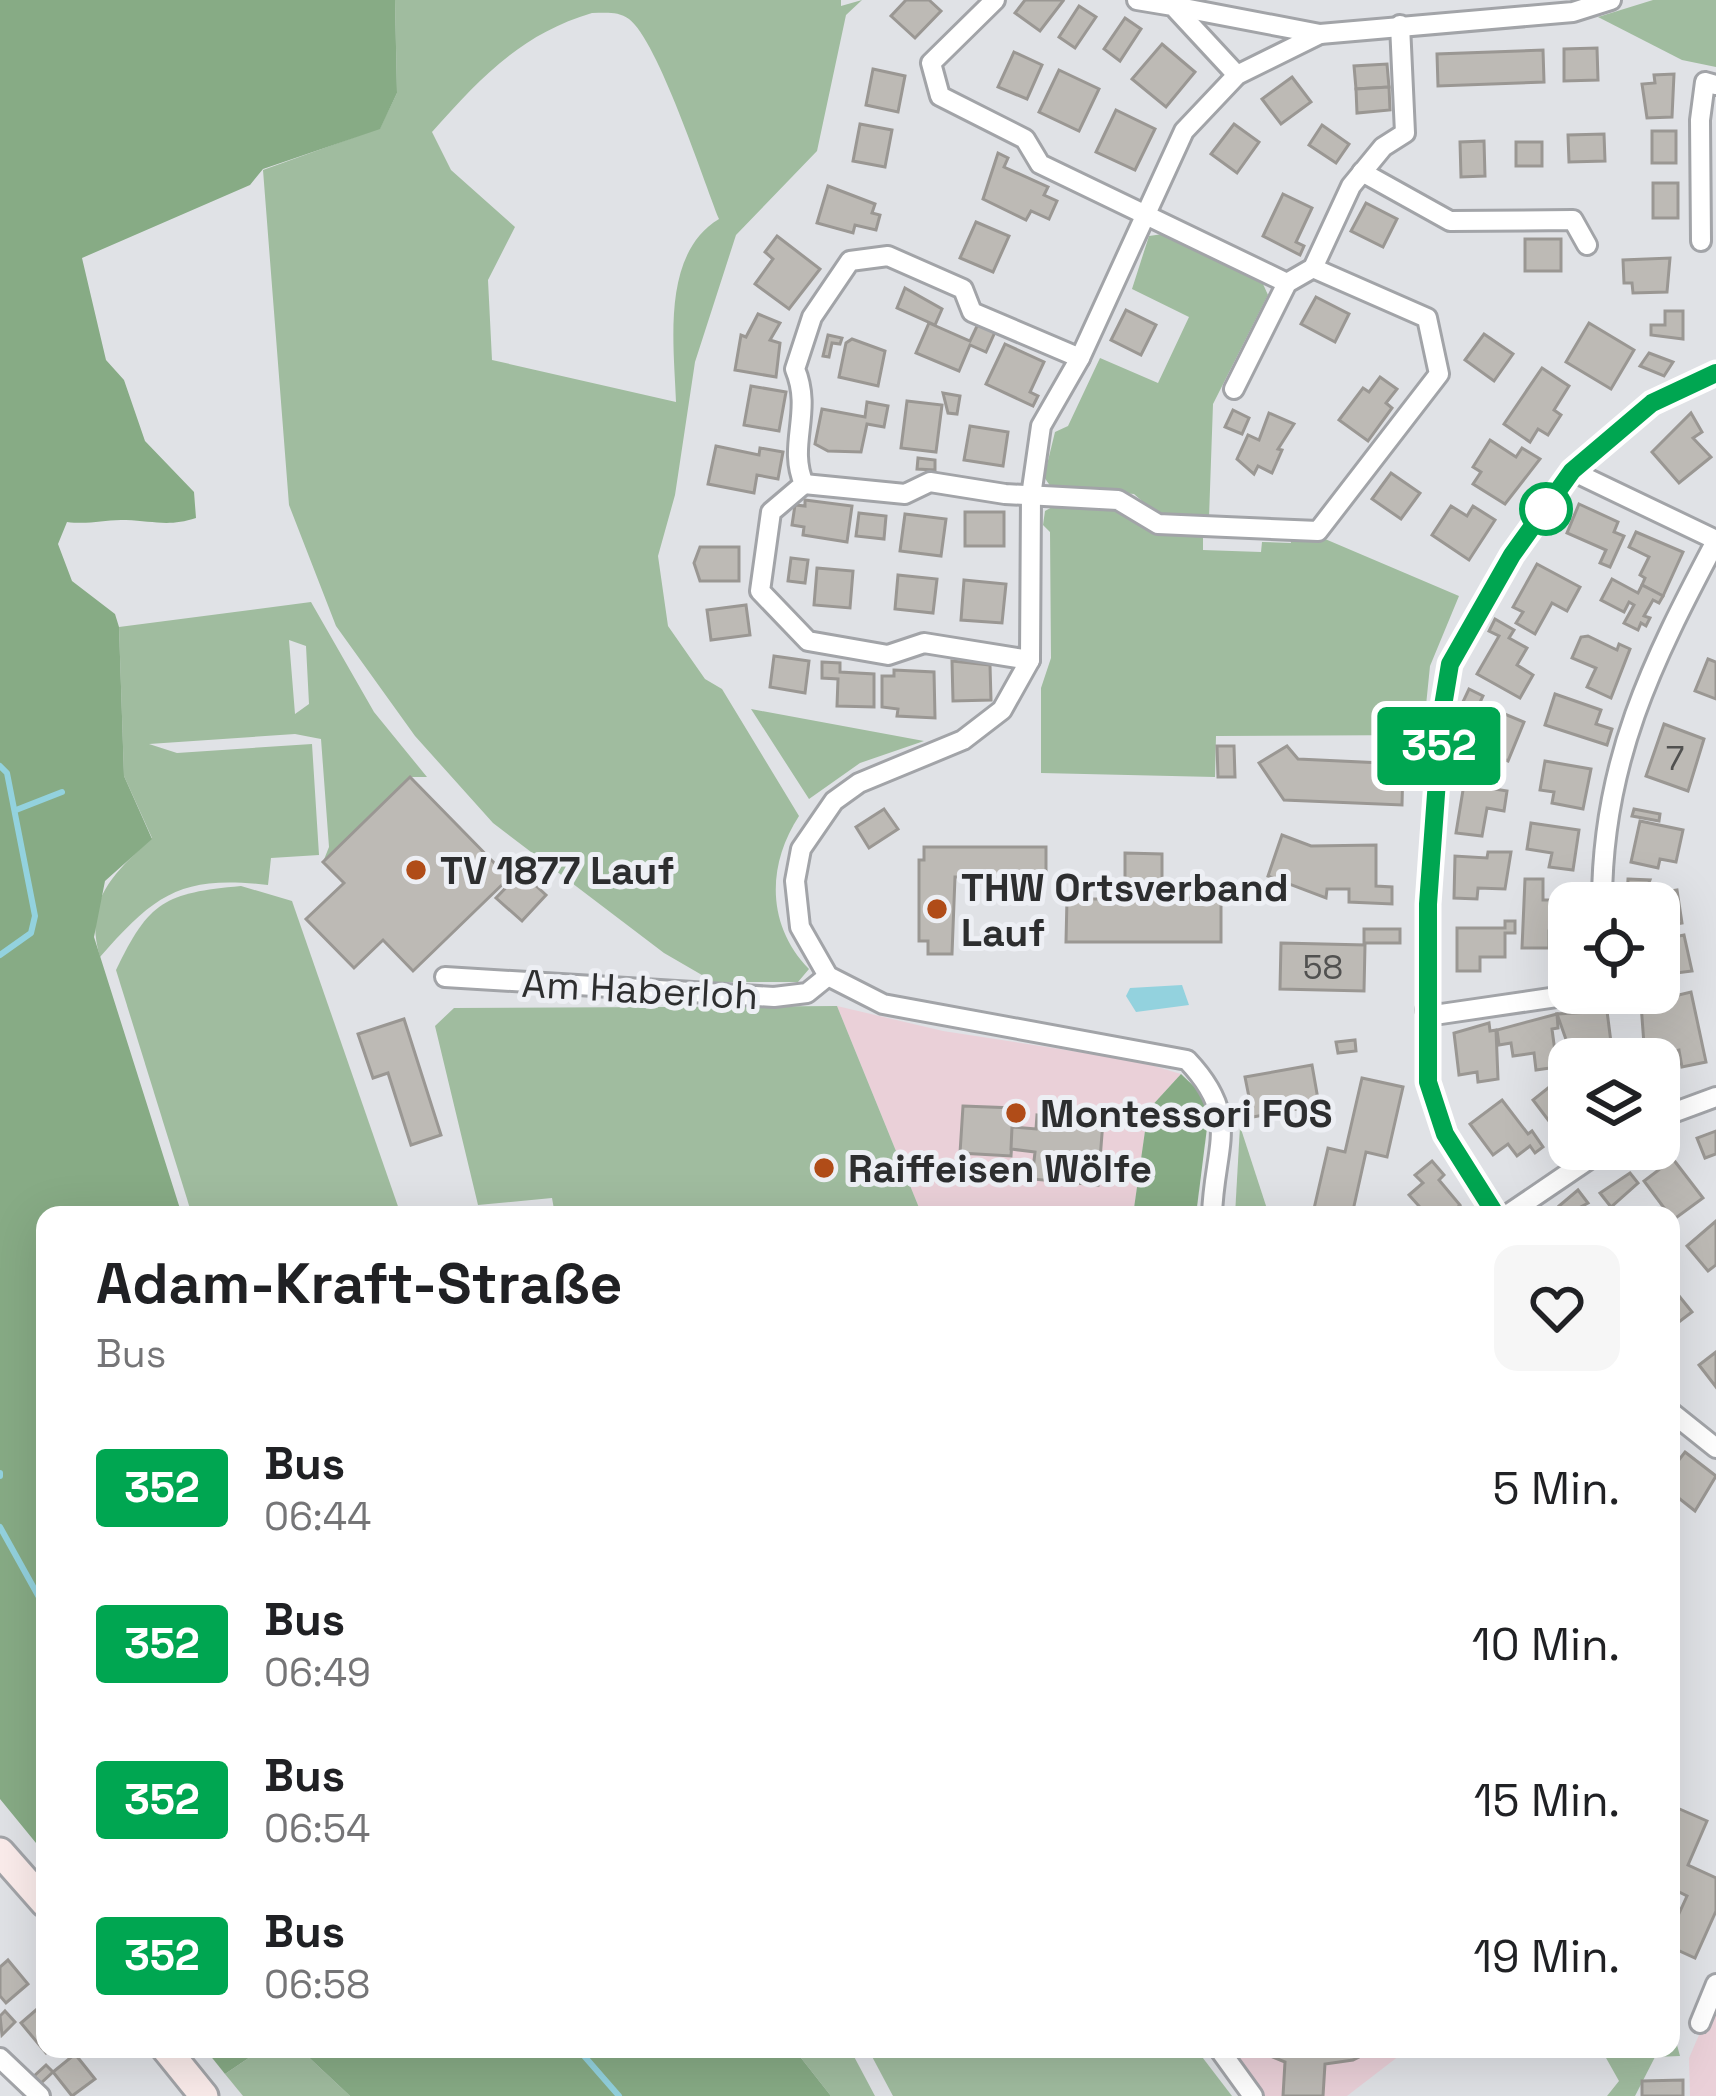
<!DOCTYPE html>
<html lang="de">
<meta charset="utf-8">
<style>
body{margin:0;font-family:"Space Grotesk",sans-serif;background:#f6f6f6;color:#202124;height:100vh;display:flex;flex-direction:column;font-size:45px;white-space:nowrap}
*{box-sizing:border-box;margin:0}
p{font-size:39px;color:#757577}
.icon{flex:none;width:66px;height:66px;fill:none;stroke:currentColor;stroke-width:2;stroke-linecap:round;stroke-linejoin:round}
.map{position:relative;flex:1;overflow:hidden}
.details{position:absolute;left:36px;top:1206px;width:1644px;height:852px;display:flex;flex-direction:column;background:#fff;border-radius:24px;box-shadow:0 12px 48px #0002}
.details>*{flex:none}
.badge{padding:0 24px;border-radius:9px;font-size:42px;line-height:78px}
.fabs{position:absolute;left:1548px;top:882px;display:grid;gap:24px}
.fabs a{display:grid;place-items:center;width:132px;height:132px;border-radius:24px;background:#fff;box-shadow:0 12px 48px #0002;font-size:60px}
.map>.badge{position:absolute;translate:-50% -50%;box-shadow:0 0 0 6px #fff}
.round{display:grid;place-items:center;flex:none;width:126px;height:126px;border-radius:24px;background:#f6f6f6}
.headline{display:flex;align-items:center;justify-content:space-between;height:204px;padding:0 60px}
h1{font-size:57px;font-weight:800;line-height:90px}
ul{padding:0;list-style:none}
li{display:flex;align-items:center;gap:36px;height:156px;padding:0 60px}
li div{flex:1}
li b{display:block;font-size:45px}
li em{font-style:normal}
li .badge{min-width:132px;font-weight:700;text-align:center}
.map>svg:first-child{display:block}
</style>
<div class="map">
<svg width="1716" height="2096" viewBox="0 0 1716 2096">
<rect width="100%" height="100%" fill="#e0e2e6"/>
<g fill="#ead0d8">
<path d="M837,1006L943,1031L1137,1061L1181,1074L1148,1110L1133,1215H922Z"/>
<path d="M1716,1996V2096H1690L1689,2058Z"/>
<path d="M1230,2049H1408L1347,2096H1265Z"/>
</g>
<g fill="#a0bc9f" fill-rule="evenodd">
<path d="M395,0H841V6L862,0L846,15L817,151L736,235L695,362L675,495L658,556L668,626L705,679L722,689L799,816C767,865 766,925 809,969L798,982H714L664,953L493,823L415,736L336,626L289,505L263,170L380,128L397,93ZM592,13C605,13 618,11 629,19C658,41 703,179 719,219C661,254 674,344 676,402L492,360L488,280L515,227L451,170L432,132C480,78 521,34 592,13Z"/>
<path d="M1653,0H1716V67L1682,60L1598,17Z"/>
<path d="M1163,234L1263,284L1268,295L1213,404L1209,518L1159,516L1134,494L1051,487L1044,477L1055,432L1068,426L1100,358L1158,383L1189,317L1132,289L1149,236Z"/>
<path d="M1054,506L1115,507L1145,528L1203,537V550L1261,552L1262,542L1291,543L1290,536H1318L1459,596L1430,666L1423,735L1216,736L1215,777L1041,773V688L1051,658L1050,532L1043,525L1045,511Z"/>
<path d="M311,602L374,712L427,777H410L323,862L329,847L321,739L295,734L149,744L177,753L312,744L319,855L271,858L268,885C182,875 156,893 100,957C83,900 114,873 152,838L124,776L119,627ZM289,640L306,646L309,704L295,714Z"/>
<path d="M751,709L924,741L860,763L809,799Z"/>
<path d="M241,886L292,901L401,1215H192L116,970C149,901 165,893 241,886Z"/>
<path d="M837,1006L922,1215H555L552,1198L478,1205L435,1026L454,1008Z"/>
<path d="M1240,1126L1269,1215H1235Z"/>
<path d="M1671,2023L1680,2056L1655,2057L1635,2096H1607L1619,2081L1601,2049H1671Z"/>
<path d="M262,2049H300L350,2096H243L225,2074Z"/>
<path d="M794,2049H850L875,2096H831Z"/>
<path d="M868,2049H1196L1232,2096H893Z"/>
</g>
<g fill="#87ab85">
<path d="M0,0H395L397,93L380,129L263,169L250,185L82,258L106,360L124,380L145,441L194,492L196,518C169,527 153,521 126,520C104,519 91,525 67,522L58,544L72,581L115,614L119,627L124,776L152,839L105,881L94,937L182,1215H45V1854L0,1799Z"/>
<path d="M1181,1074L1204,1096L1208,1120L1196,1215H1133L1148,1110Z"/>
<path d="M205,2049H262L225,2074Z"/>
<path d="M300,2049H794L831,2096H350Z"/>
</g>
<path fill="#93d2de" d="M1182,985L1189,1005L1136,1012L1126,996L1130,988Z"/>
<g fill="none" stroke-linecap="round" stroke-linejoin="round">
<g stroke="#93d2de" stroke-width="6">
<path d="M0,766L7,773L35,916L31,933L0,955"/>
<path d="M16,810L62,792"/>
<path d="M0,1473V1476"/>
<path d="M0,1527L45,1608"/>
<path d="M578,2049L619,2096"/>
</g>
</g>
<g fill="#bdbab5" stroke="#9a9793" stroke-width="3">
<path d="M906,0H929L941,11L915,38L891,16Z"/>
<path d="M1025,0H1061L1063,1L1040,31L1015,13Z"/>
<path d="M1079,6L1096,17L1075,48L1059,37Z"/>
<path d="M1125,18L1141,29L1120,61L1104,49Z"/>
<path d="M1162,44L1195,72L1166,107L1132,79Z"/>
<path d="M1597,48L1598,80L1564,81V49Z"/>
<path d="M1543,50L1544,82L1438,86L1437,54Z"/>
<path d="M1014,52L1042,65L1027,99L998,87Z"/>
<path d="M1387,64L1389,87L1356,89L1354,66Z"/>
<path d="M873,69L905,76L898,112L866,105Z"/>
<path d="M1059,70L1099,89L1079,131L1039,112Z"/>
<path d="M1674,74L1672,117L1647,118L1642,84L1655,83L1654,75Z"/>
<path d="M1292,77L1311,102L1281,124L1262,99Z"/>
<path d="M1389,87L1390,110L1357,113L1356,89Z"/>
<path d="M1116,110L1155,129L1135,170L1096,152Z"/>
<path d="M860,124L892,130L885,167L853,161Z"/>
<path d="M1234,124L1259,142L1237,173L1211,154Z"/>
<path d="M1322,125L1349,144L1336,163L1309,145Z"/>
<rect x="1652" y="131" width="24" height="32"/>
<path d="M1604,134L1605,161L1569,162L1568,135Z"/>
<path d="M1484,141L1485,176L1461,177L1460,142Z"/>
<rect x="1516" y="142" width="26" height="24"/>
<path d="M998,153L1008,158L1004,167L1048,187L1044,195L1057,201L1049,219L1031,211L1026,220L983,199Z"/>
<rect x="1653" y="183" width="25" height="35"/>
<path d="M828,186L875,204L872,213L880,215L876,230L855,225L853,233L817,223Z"/>
<path d="M1283,194L1312,208L1296,242L1304,246L1300,255L1263,236Z"/>
<path d="M1366,203L1397,219L1383,247L1351,231Z"/>
<path d="M976,222L1009,236L993,272L960,258Z"/>
<path d="M777,236L820,269L789,309L755,284L773,259L765,252Z"/>
<rect x="1525" y="239" width="36" height="32"/>
<path d="M1670,258L1667,292L1633,293L1632,283H1624L1623,260Z"/>
<path d="M905,288L942,309L935,325L897,308Z"/>
<path d="M1316,297L1349,314L1335,342L1301,324Z"/>
<path d="M1126,310L1156,325L1141,355L1111,340Z"/>
<path d="M1665,311H1683V339L1651,335V325H1665Z"/>
<path d="M758,314L780,323L770,340L780,343L776,377L735,370L741,335L746,337Z"/>
<path d="M929,323L970,341L978,324L995,332L986,352L970,345L959,371L916,353Z"/>
<path d="M1589,323L1634,350L1611,389L1566,362Z"/>
<path d="M1484,334L1513,354L1494,381L1465,360Z"/>
<path d="M828,335L842,338L840,344L832,343L829,357L823,356Z"/>
<path d="M852,339L885,351L878,386L839,377L846,343Z"/>
<path d="M1005,344L1044,362L1030,392L1038,396L1033,406L986,384Z"/>
<path d="M1649,353L1673,362L1664,376L1640,366Z"/>
<path d="M1542,368L1569,386L1554,410L1561,415L1548,435L1538,429L1530,442L1504,424Z"/>
<path d="M1380,377L1397,389L1386,403L1392,408L1368,441L1339,420L1363,388L1369,392Z"/>
<path d="M751,386L786,392L779,431L744,425Z"/>
<path d="M943,393L960,396L957,414L948,413Z"/>
<path d="M907,401L942,405L936,452L901,448Z"/>
<path d="M867,402L888,406L884,427L867,424L861,452L828,451L815,444L822,409L865,417Z"/>
<path d="M1233,410L1249,418L1242,434L1225,427Z"/>
<path d="M1269,413L1294,424L1278,449L1282,450L1272,473L1258,466L1254,474L1237,459L1248,435L1259,440Z"/>
<path d="M1691,413L1702,432L1693,438L1711,457L1679,483L1652,452Z"/>
<path d="M970,426L1008,432L1003,466L964,460Z"/>
<path d="M1490,440L1516,457L1522,448L1540,459L1505,504L1473,484L1481,472L1473,467Z"/>
<path d="M716,446L759,455L760,448L783,452L778,479L757,475L754,493L708,484Z"/>
<path d="M918,458L935,460V470L917,469Z"/>
<path d="M1391,473L1420,493L1401,519L1372,499Z"/>
<path d="M805,500L852,506L847,542L803,535L804,527L792,525L795,505L805,506Z"/>
<path d="M1579,504L1618,522L1614,532L1624,536L1610,567L1600,563L1606,550L1567,533Z"/>
<path d="M1451,506L1467,516L1473,506L1495,520L1469,560L1432,535Z"/>
<rect x="965" y="512" width="39" height="34"/>
<path d="M859,513L886,516L884,539L856,536Z"/>
<path d="M905,514L946,519L941,556L900,551Z"/>
<path d="M1636,532L1683,552L1663,596L1642,585L1645,578L1640,575L1649,557L1629,547Z"/>
<path d="M700,547H739V581H700L694,563Z"/>
<path d="M791,558L808,560L805,583L788,581Z"/>
<path d="M1537,564L1580,587L1567,611L1552,603L1535,634L1516,623L1523,612L1513,607Z"/>
<path d="M817,568L853,571L850,608L814,605Z"/>
<path d="M898,575L937,579L933,613L895,609Z"/>
<path d="M1612,579L1638,593L1642,585L1663,596L1659,603L1653,600L1644,616L1650,618L1646,626L1641,623L1638,630L1624,623L1634,605L1629,602L1624,612L1601,600Z"/>
<path d="M964,580L1006,584L1002,623L961,620Z"/>
<path d="M746,605L750,635L711,640L707,610Z"/>
<path d="M1495,619L1514,630L1509,638L1527,648L1517,665L1533,675L1520,698L1477,674L1499,636L1489,631Z"/>
<path d="M1588,636L1617,650L1619,644L1630,649L1611,698L1587,687L1596,668L1572,658L1581,637Z"/>
<path d="M774,656L809,661L805,693L770,687Z"/>
<path d="M1708,659L1716,662V699L1695,691Z"/>
<path d="M952,661L990,665L991,700L953,701Z"/>
<path d="M822,662L840,663V672L874,674V707L837,706L838,679L822,678Z"/>
<path d="M894,670L934,672L935,718L897,716L898,709L882,707V676H894Z"/>
<path d="M1469,689L1483,696L1475,713L1461,706Z"/>
<path d="M1555,694L1601,710L1596,724L1612,729L1607,745L1545,725Z"/>
<path d="M1483,705L1524,722L1508,761L1486,752L1489,743L1470,735Z"/>
<path d="M1664,724L1704,739L1688,791L1646,776Z"/>
<path d="M1390,737H1413L1414,754L1390,755Z"/>
<path d="M1217,746H1234L1235,777H1218Z"/>
<path d="M1287,746L1298,759L1403,764L1402,805L1284,800L1259,763Z"/>
<path d="M1545,761L1591,769L1583,809L1552,803L1554,792L1540,790Z"/>
<path d="M410,777L509,878L413,971L383,940L354,968L306,919L344,883L323,862Z"/>
<path d="M1464,784L1507,791L1504,811L1487,808L1482,836L1456,833Z"/>
<path d="M884,809L898,829L869,848L856,827Z"/>
<path d="M1634,809L1660,814L1659,821L1632,816Z"/>
<path d="M1640,821L1683,830L1676,862L1660,859L1658,868L1631,862Z"/>
<path d="M1531,823L1579,830L1573,870L1549,867L1552,853L1527,849Z"/>
<path d="M1282,835L1311,846L1376,845V886L1392,887V904L1349,902V889H1327L1326,898L1268,876Z"/>
<path d="M924,847H1046V877H955L952,954H928V941H919V860H924Z"/>
<path d="M1488,852H1511L1505,889L1478,888L1477,899L1454,898L1455,856L1487,858Z"/>
<path d="M1125,853L1162,854V898H1221V942H1066L1067,899H1125Z"/>
<path d="M521,872L546,895L522,921L496,898Z"/>
<path d="M1525,879H1543V900H1573L1569,931H1549V948H1522Z"/>
<path d="M1628,879L1650,880L1643,898H1627Z"/>
<path d="M1677,890L1682,923L1659,927V903H1647L1646,895Z"/>
<path d="M1505,921H1515V933H1505V957H1480V971H1457V928H1505Z"/>
<rect x="1364" y="929" width="36" height="14"/>
<path d="M1684,935L1692,971L1660,975L1659,940Z"/>
<path d="M1281,943L1365,945L1364,991L1280,989Z"/>
<path d="M1691,992L1706,1062L1682,1067L1679,1050L1645,1058L1641,1004Z"/>
<path d="M1629,993H1653L1654,1000L1631,1004Z"/>
<path d="M1607,1011L1613,1058L1592,1059L1589,1042L1568,1045L1557,1014Z"/>
<path d="M1557,1014L1558,1028L1552,1029L1557,1067L1536,1070L1534,1053L1513,1056L1511,1043L1499,1045L1497,1030Z"/>
<path d="M404,1019L441,1135L411,1145L388,1073L373,1078L358,1034Z"/>
<path d="M1489,1023L1490,1031L1496,1030L1498,1079L1478,1082L1477,1072L1459,1075L1454,1033Z"/>
<path d="M1355,1040L1356,1051L1338,1053L1336,1042Z"/>
<path d="M1312,1065L1319,1105L1253,1117L1245,1077Z"/>
<path d="M1563,1076L1569,1083V1120L1555,1129L1533,1100Z"/>
<path d="M1362,1078L1403,1087L1387,1157L1366,1152L1352,1215L1313,1213L1328,1148L1345,1152Z"/>
<path d="M1502,1100L1528,1134L1532,1131L1543,1147L1535,1153L1530,1146L1517,1156L1508,1144L1493,1155L1470,1124Z"/>
<path d="M963,1106L1014,1108L1011,1156L960,1153Z"/>
<path d="M1037,1115L1103,1121L1098,1185L1032,1179L1035,1152L1011,1149L1012,1127L1036,1129Z"/>
<path d="M1716,1131V1154L1705,1158L1697,1138Z"/>
<path d="M1673,1159L1703,1198L1673,1220L1644,1181Z"/>
<path d="M1432,1161L1444,1175L1439,1180L1460,1205L1449,1215H1427L1409,1195L1423,1183L1415,1175Z"/>
<path d="M1630,1173L1638,1183L1611,1207L1600,1193Z"/>
<path d="M1578,1190L1588,1203L1566,1215L1559,1206Z"/>
<path d="M1716,1221V1265L1708,1271L1687,1246Z"/>
<path d="M1671,1286L1692,1312L1671,1328Z"/>
<path d="M1716,1352V1387L1699,1365Z"/>
<path d="M1685,1452L1716,1476L1695,1511L1671,1492V1470Z"/>
<path d="M1675,1807L1707,1821L1688,1865L1716,1878V1911L1695,1958L1671,1947V1931L1687,1896L1675,1890L1671,1897Z"/>
<path d="M8,1960L28,1984L6,2003L0,1996V1967Z"/>
<path d="M43,2004L45,2049H51L46,2053L21,2023Z"/>
<path d="M5,2011L15,2022L2,2035L0,2016Z"/>
<path d="M1253,2049H1375L1353,2060L1325,2064L1323,2096H1283L1285,2062Z"/>
<path d="M75,2054L95,2079L72,2096L53,2072Z"/>
<path d="M46,2065L53,2072L40,2084L33,2077Z"/>
<path d="M1683,2080V2096H1642V2081Z"/>
</g>
<g fill="none" stroke-linecap="round" stroke-linejoin="round">
<defs>
<g id="street">
<path d="M995,0L931,63L940,96L1025,139L1040,164L1287,283"/>
<path d="M1137,0L1173,6L1237,75"/>
<path d="M1173,6L1320,34"/>
<path d="M1362,172L1450,221L1573,220L1587,245"/>
<path d="M1701,241L1700,120L1705,82L1716,85"/>
<path d="M1234,389L1287,283L1313,268L1351,186L1383,147L1405,133L1400,25"/>
<path d="M1572,471L1716,540"/>
<path d="M804,484L905,494L930,482L1005,494L1118,500L1158,524L1318,531L1439,374L1427,318L1313,268"/>
<path d="M1030,660L924,643L888,655L808,641L760,591L771,512L804,484C787,445 813,412 795,369L812,317L850,261L888,256L963,289L972,312L1080,358"/>
<path d="M1602,903C1602,762 1652,662 1716,541"/>
<path d="M445,977L774,997L807,993L828,976"/>
<path d="M1426,1010L1441,1014L1584,993"/>
<path d="M1659,1118L1716,1097"/>
<path d="M1212,1215C1214,1146 1242,1118 1187,1060L883,1004L828,976L800,927L795,881L801,849L834,801L859,783L963,740L1002,710L1030,660L1031,496L1041,426L1080,358L1184,131L1237,75L1320,34L1573,12L1611,0"/>
<path d="M1497,1215L1445,1134L1428,1083V904L1441,712L1450,664L1512,555L1572,471L1652,403L1716,372"/>
<path d="M1507,1215L1604,1149"/>
<path d="M1671,1412L1716,1448"/>
<path d="M1700,2023L1716,1984"/>
<path d="M1219,2049L1253,2096"/>
<path d="M0,2058L40,2096"/>
</g>
<g id="secondary">
<path d="M0,1852L45,1903"/>
<path d="M166,2049L204,2096"/>
</g>
</defs>
<use href="#street" stroke="#a2a4a8" stroke-width="24"/>
<use href="#secondary" stroke="#a2a4a8" stroke-width="33"/>
<use href="#street" stroke="#fff" stroke-width="18"/>
<use href="#secondary" stroke="#fbeceb" stroke-width="27"/>
</g>
<g fill="none" stroke-linecap="round" stroke-linejoin="round">
<defs>
<path id="line" d="M1496,1215L1445,1134L1428,1082V904L1442,712L1450,664L1512,555L1572,471L1652,403L1716,373"/>
</defs>
<use href="#line" stroke="#fff" stroke-width="27"/>
<use href="#line" stroke="#00a651" stroke-width="18"/>
</g>
<circle fill="#fff" stroke="#00a651" stroke-width="6" cx="1546" cy="509" r="24"/>
<g fill="#b04c18" stroke="#edeff4" stroke-width="4.5">
<circle cx="416" cy="870" r="12"/>
<circle cx="937" cy="909" r="12"/>
<circle cx="1016" cy="1113" r="12"/>
<circle cx="824" cy="1168" r="12"/>
</g>
<g text-anchor="middle" stroke-width="10" stroke-linejoin="round" paint-order="stroke">
<g font-size="33" fill="#515150">
<text x="1675" y="770">7</text>
<text x="1323" y="979">58</text>
</g>
<g font-size="39" font-weight="bold" fill="#2d2e2f" stroke="#edeff4" text-anchor="start">
<text x="440" y="884">TV 1877 Lauf</text>
<text x="961" y="901">THW Ortsverband<tspan x="961" dy="45">Lauf</tspan></text>
<text x="1040" y="1127">Montessori FOS</text>
<text x="848" y="1182">Raiffeisen Wölfe</text>
</g>
<g font-size="39" fill="#2d2e2f" stroke="#edeff4">
<text transform="translate(640 989) rotate(3)" y="14">Am Haberloh</text>
</g>
</g>
</svg>
<div class="fabs">
<a><svg class="icon" aria-label="locate" viewBox="0 0 24 24"><circle cx="12" cy="12" r="6"/><path d="M12 2v4M12 18v4M2 12h4M18 12h4"/></svg></a>
<a><svg class="icon" aria-label="layers" viewBox="0 0 24 24"><path d="M12 4l9 5-9 5-9-5zM3 14l9 5 9-5"/></svg></a>
</div>
<b class="badge" style="left:1439px;top:746px;background:#00a651;color:#fff">352</b>
<section class="details">
<div class="headline"><div><h1>Adam-Kraft-Straße</h1><p>Bus</p></div><a class="round"><svg class="icon" aria-label="heart" viewBox="0 0 24 24"><path d="M12 20l-8-8c-3-5 5-10 8-4 3-6 11-1 8 4z"/></svg></a></div>
<ul>
<li><span class="badge" style="background:#00a651;color:#fff">352</span><div><b>Bus</b><p>06:44</p></div><em>5 Min.</em></li>
<li><span class="badge" style="background:#00a651;color:#fff">352</span><div><b>Bus</b><p>06:49</p></div><em>10 Min.</em></li>
<li><span class="badge" style="background:#00a651;color:#fff">352</span><div><b>Bus</b><p>06:54</p></div><em>15 Min.</em></li>
<li><span class="badge" style="background:#00a651;color:#fff">352</span><div><b>Bus</b><p>06:58</p></div><em>19 Min.</em></li>
</ul>
</section>
</div>
